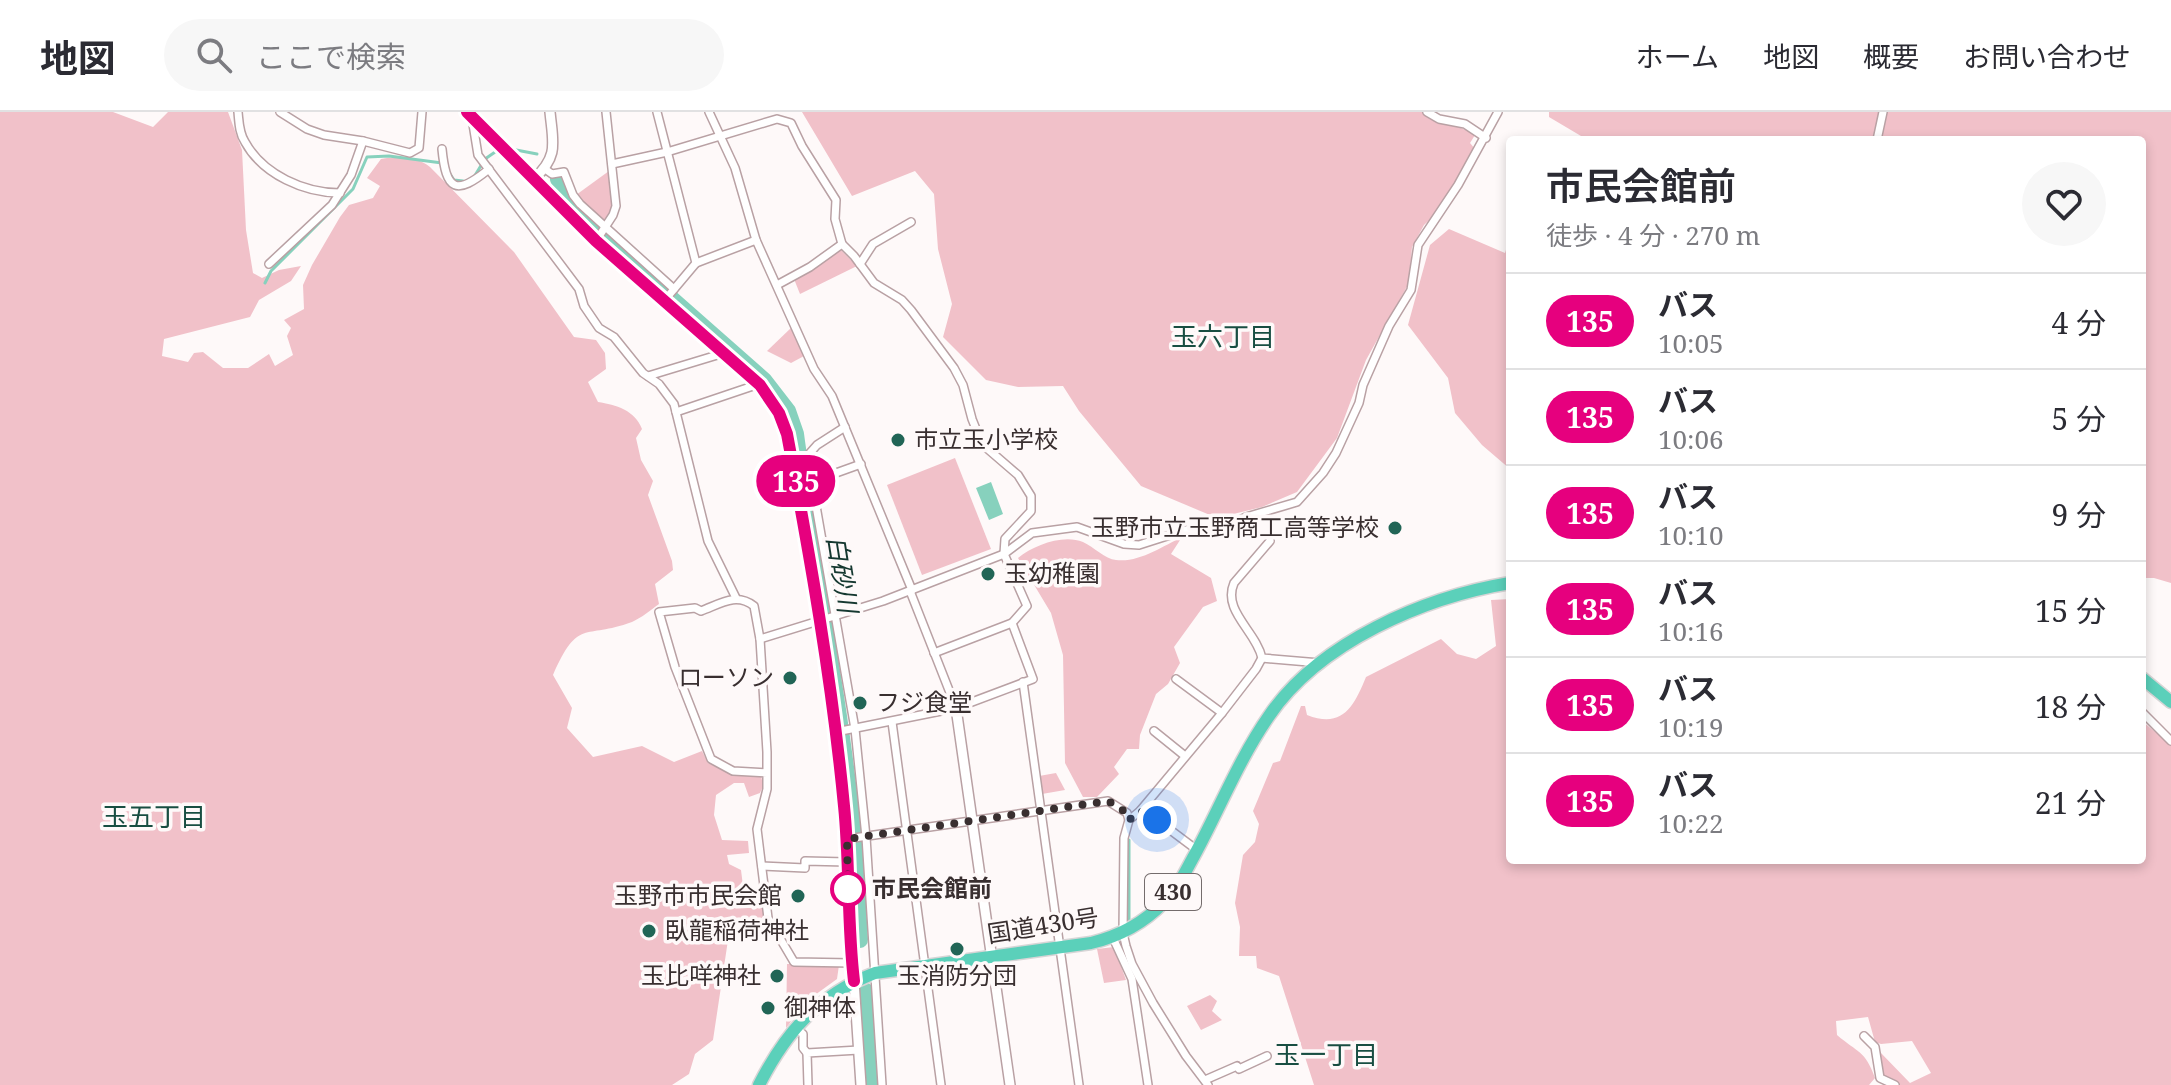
<!DOCTYPE html>
<html lang="ja">
<meta charset="utf-8">
<style>
body{margin:0;font-family:"Noto Serif","Noto Sans JP",serif;background:#f7f7f7;color:#2b2b33;height:100vh;display:flex;flex-direction:column;font-size:30px;white-space:nowrap}
*{box-sizing:border-box;margin:0}
p{font-size:26px;color:#7c7c81}
.icon{flex:none;width:44px;height:44px;fill:none;stroke:currentColor;stroke-width:2;stroke-linecap:round;stroke-linejoin:round}
.map{position:relative;flex:1;overflow:hidden}
.panel{position:absolute;left:1506px;top:24px;width:640px;height:728px;display:flex;flex-direction:column;background:#fff;border-radius:8px;box-shadow:0 4px 12px #0003}
.panel>*{flex:none}
.badge{padding:0 16px;border-radius:26px;font-size:28px;line-height:52px}
.you{position:absolute;width:40px;height:40px;margin:-20px;border:6px solid #fff;border-radius:50%;background:#1a73e8;box-shadow:0 0 0 12px #1a73e833}
.map>.badge{position:absolute;translate:-50% -50%;box-shadow:0 0 0 4px #fff}
.round{display:grid;place-items:center;flex:none;width:84px;height:84px;border-radius:42px;background:#f7f7f7}
.head{display:flex;align-items:center;justify-content:space-between;height:136px;padding:0 40px}
h1{font-size:38px;font-weight:600;line-height:60px}
ul{padding:0;list-style:none}
li{display:flex;align-items:center;gap:24px;height:96px;padding:0 40px;border-top:2px solid #e1e1e2}
li div{flex:1}
li b{display:block;font-size:30px}
li em{font-style:normal}
li .badge{min-width:88px;font-weight:700;text-align:center}
header{display:flex;align-items:center;gap:48px;box-sizing:border-box;height:112px;padding:0 40px;background:#fff;border-bottom:2px solid #e1e1e2}
header strong{font-size:38px}
nav{display:flex;gap:44px;margin-inline-start:auto;font-size:28px}
.search{width:560px;height:72px;background:#f7f7f7;display:flex;align-items:center;gap:20px;box-sizing:border-box;padding:0 28px;border-radius:44px;color:#7c7c81;font-size:30px}
.map>svg:first-child{display:block}
</style>
<header>
<strong>地図</strong>
<div class="search"><svg class="icon" aria-label="search" viewBox="0 0 24 24"><circle cx="10" cy="10" r="6"/><path d="M15 15l6 6"/></svg>ここで検索</div>
<nav><a>ホーム</a><a>地図</a><a>概要</a><a>お問い合わせ</a></nav>
</header>
<div class="map">
<svg width="2171" height="973" viewBox="0 0 2171 973">
<rect width="100%" height="100%" fill="#fef9f9"/>
<g fill="#f1c1c9">
<path d="M0,0H113L153,15L168,0H228L242,38L246,118L253,161L262,166L279,158L301,154L291,169L259,188L250,205L164,227L162,244L188,250L194,241L203,240L223,256H248L269,242L275,254L293,243L287,224L291,216L284,208L304,197L303,173L312,153L340,105L349,93L373,86L380,74L367,66L381,47C397,44 417,44 430,55L514,140L574,225L596,228L605,241L606,257L588,270L598,290C616,293 635,298 642,317L636,326L641,348L653,369L648,383L672,449L673,458L655,472L659,492C651,498 641,506 632,510C583,528 579,505 553,563L572,596L567,616L593,645L642,634L674,650L702,639L708,651L723,658L761,663L763,674L760,681L749,685L744,671H734L716,683L714,703L722,728L748,729L749,741L727,743L729,752L741,758L744,782L762,786L765,803L761,809L731,808L713,928L695,942L689,962L672,973H0Z"/>
<path d="M802,0H1426L1425,3C1441,13 1459,12 1475,23L1470,31L1475,37L1436,102L1424,113L1412,135L1409,171L1366,248L1337,326L1297,380L1262,395L1217,406L1141,374L1079,299L1063,274L1018,275L986,268L943,225L952,192L938,137L934,82L915,59L852,84Z"/>
<path d="M1549,0H2171V471L2154,466H2142V28H1581V24L1549,5Z"/>
<path d="M609,59L613,96L604,113L576,83Z"/>
<path d="M1449,117L1505,141L1510,125V357L1482,333L1455,301L1448,266L1408,213L1430,133Z"/>
<path d="M840,137L857,154L800,182L794,167Z"/>
<path d="M792,215L804,244L791,251L767,239Z"/>
<path d="M955,346L991,437L922,463L887,373Z"/>
<path d="M1182,425L1171,442L1211,466L1217,489L1203,495L1174,535L1180,551L1168,572L1156,582L1140,623L1139,637H1127L1114,655L1119,662L1097,685H1083L1065,651L1063,543L1051,501L1018,446C1034,433 1063,422 1083,430C1094,435 1105,447 1116,448C1139,451 1163,434 1182,425Z"/>
<path d="M1510,487V748H2142V609L2171,633V973H1900L1883,964L1880,940L1910,971L1931,961L1912,929L1881,932L1875,930L1868,905L1836,909L1837,923C1858,941 1865,938 1875,966L1869,973H1314L1279,864L1257,856L1256,844H1239L1240,815L1235,791L1243,743L1255,730L1259,712L1253,699L1273,651L1280,649L1301,594H1305L1307,603C1343,617 1354,594 1366,565L1441,527L1457,542L1476,547L1496,534L1491,488Z"/>
<path d="M1056,661L1065,678L1042,682L1039,664Z"/>
<path d="M1114,835L1126,868L1104,871L1097,837Z"/>
<path d="M787,852L839,853L837,867L808,888L786,916Z"/>
<path d="M1210,883L1217,889L1212,899L1222,908L1201,918L1187,894Z"/>
</g>
<path fill="#87d1bd" d="M991,370L1003,402L989,408L976,376Z"/>
<g fill="none" stroke-linecap="round" stroke-linejoin="round">
<g stroke="#87d1bd" stroke-width="3">
<path d="M511,37L537,42"/>
<path d="M450,62L454,68L463,69"/>
<path d="M474,65L485,47L498,38"/>
<path d="M265,171L271,159L353,77L367,45L389,44L442,51"/>
<path d="M1129,728V811"/>
</g>
<g stroke="#87d1bd" stroke-width="16">
<path d="M558,67L568,92L595,119L764,268L788,299L796,322C814,456 840,588 854,723"/>
<path d="M855,731L860,828"/>
<path d="M866,879L872,973"/>
</g>
<defs>
<g id="minor">
<path d="M238,0C239,10 239,21 245,30C263,63 305,81 340,81"/>
<path d="M280,0L307,17L324,23L363,29L410,41L419,36L422,0"/>
<path d="M657,0L696,151L664,189"/>
<path d="M709,0L735,56L756,128L814,257L832,284L912,478"/>
<path d="M1427,0L1439,7L1465,12L1486,26"/>
<path d="M472,6L478,43L579,177L584,194L599,216L614,225L643,261L659,272L674,292L708,429L736,486"/>
<path d="M1877,28L1883,0"/>
<path d="M442,37C446,79 456,84 489,57"/>
<path d="M612,52L667,40L777,7L791,11L802,34L836,88L835,107L842,132L854,144L874,171L902,188L911,198L954,256L963,273L972,307L982,332L1018,363L1031,384V399L1005,427L1004,442L1027,494L1012,511L934,541"/>
<path d="M545,57L552,62L564,60L573,83L580,92L674,177"/>
<path d="M596,129L613,103L616,94L606,0"/>
<path d="M696,151L756,128"/>
<path d="M269,152L332,93L351,63L363,29"/>
<path d="M860,152L873,132L911,110"/>
<path d="M777,173L810,155L842,132"/>
<path d="M648,264L724,241"/>
<path d="M676,300L759,272"/>
<path d="M845,315L817,333L809,342L812,371L855,617L866,725L882,973"/>
<path d="M797,375L861,352"/>
<path d="M1270,429L1234,471C1222,499 1256,519 1262,546L1320,551"/>
<path d="M910,479L956,596"/>
<path d="M760,527L883,489L1004,442L1032,421L1077,415L1124,432L1139,433L1189,417L1223,416L1246,405L1297,390L1323,361L1336,341L1359,291L1363,273L1389,214L1411,178L1418,133L1458,73L1498,0"/>
<path d="M1176,567L1222,601"/>
<path d="M1023,570L1079,973"/>
<path d="M2142,600L2171,629"/>
<path d="M892,610L941,973"/>
<path d="M1154,619L1185,644"/>
<path d="M836,620L956,596L1033,567L1012,511"/>
<path d="M767,661L733,659L711,647L675,555L659,500L695,496L701,499C720,492 736,480 754,494L760,527L767,640V677L757,717L768,806L794,850L852,851"/>
<path d="M1140,699L1157,708L1197,738"/>
<path d="M847,727L1108,689L1127,701L1129,708"/>
<path d="M762,754L805,756V749L847,750"/>
<path d="M1113,826L1132,867L1148,973"/>
<path d="M797,917L803,922V936L807,941"/>
<path d="M1864,924L1875,935L1880,966L1895,973"/>
<path d="M1205,968L1237,954L1239,957L1267,944"/>
<path d="M808,973L807,941L859,938"/>
<path d="M1208,973L1186,944L1153,891L1132,852L1126,834L1123,821L1124,726L1129,708L1140,699L1222,601L1256,557L1262,546"/>
</g>
<g id="tertiary">
<path d="M534,67C559,44 553,31 550,0"/>
<path d="M956,596L1010,973"/>
<path d="M854,869L861,973"/>
</g>
<path id="primary" d="M467,0L596,129L760,273L779,301L787,322C810,445 832,569 844,694C850,752 846,811 854,869"/>
<g id="trunk">
<path d="M2142,566L2171,590"/>
<path d="M759,973C786,920 818,883 875,861L1091,831C1120,824 1143,812 1164,790C1177,778 1185,760 1194,744C1219,698 1239,647 1269,604C1319,530 1425,485 1510,471"/>
</g>
</defs>
<use href="#minor" stroke="#b9a1a4" stroke-width="10"/>
<use href="#tertiary" stroke="#b9a1a4" stroke-width="12"/>
<use href="#primary" stroke="#d7d5d6" stroke-width="14"/>
<use href="#trunk" stroke="#d7d5d6" stroke-width="15"/>
<use href="#minor" stroke="#fff" stroke-width="7"/>
<use href="#tertiary" stroke="#fff" stroke-width="9"/>
<use href="#primary" stroke="#84dccb" stroke-width="11"/>
<use href="#trunk" stroke="#5bd0ba" stroke-width="12"/>
</g>
<g fill="none" stroke-linecap="round" stroke-linejoin="round">
<defs>
<path id="line" d="M467,0L596,129L760,273L779,301L787,322C810,445 832,568 844,694C850,752 847,811 854,869"/>
</defs>
<use href="#line" stroke="#fff" stroke-width="18"/>
<use href="#line" stroke="#e6007e" stroke-width="12"/>
<path stroke="#392f30" stroke-width="8" stroke-dasharray="0 14.4" d="M848,777L847,727L1108,689L1127,701L1129,708L1140,699L1157,708"/>
</g>
<g fill="#216556" stroke="#fef9f9" stroke-width="3">
<circle cx="898" cy="328" r="8"/>
<circle cx="1395" cy="416" r="8"/>
<circle cx="988" cy="462" r="8"/>
<circle cx="790" cy="566" r="8"/>
<circle cx="860" cy="591" r="8"/>
<circle cx="798" cy="784" r="8"/>
<circle cx="649" cy="819" r="8"/>
<circle cx="957" cy="837" r="8"/>
<circle cx="777" cy="864" r="8"/>
<circle cx="768" cy="896" r="8"/>
</g>
<circle fill="#fff" stroke="#e6007e" stroke-width="4" cx="848" cy="777" r="16"/>
<g text-anchor="middle" stroke-width="7" stroke-linejoin="round" paint-order="stroke">
<rect fill="#fef9f9" stroke="#746c6c" stroke-width="2" x="1145" y="762" width="56" height="36" rx="6"/>
<g font-size="22" font-weight="bold" fill="#392f30">
<text x="1173" y="788">430</text>
</g>
<g font-size="24" fill="#392f30" stroke="#fef9f9" text-anchor="start">
<text x="914" y="336">市立玉小学校</text>
<text x="1379" y="424" text-anchor="end">玉野市立玉野商工高等学校</text>
<text x="1004" y="470">玉幼稚園</text>
<text x="774" y="574" text-anchor="end">ローソン</text>
<text x="876" y="599">フジ食堂</text>
<text x="782" y="792" text-anchor="end">玉野市市民会館</text>
<text x="665" y="827">臥龍稲荷神社</text>
<text x="761" y="872" text-anchor="end">玉比咩神社</text>
<text x="957" y="872" text-anchor="middle">玉消防分団</text>
<text x="784" y="904">御神体</text>
</g>
<g font-size="24" font-weight="bold" fill="#392f30" stroke="#fef9f9" text-anchor="start">
<text x="872" y="785">市民会館前</text>
</g>
<g font-size="24" fill="#392f30" stroke="#fef9f9">
<text transform="translate(1043 814) rotate(-9)" y="8">国道430号</text>
</g>
<g font-size="26" fill="#184e42" stroke="#fef9f9">
<text x="1223" y="234">玉六丁目</text>
<text x="154" y="714">玉五丁目</text>
<text x="1326" y="952">玉一丁目</text>
</g>
<g font-size="26" font-style="italic" fill="#153830" stroke="#fef9f9">
<text transform="translate(842 462) rotate(81)" y="9">白砂川</text>
</g>
</g>
</svg>
<div class="you" style="left:1157px;top:708px"></div>
<b class="badge" style="left:796px;top:369px;background:#e6007e;color:#fff">135</b>
<section class="panel">
<div class="head"><div><h1>市民会館前</h1><p>徒歩 · 4 分 · 270 m</p></div><a class="round"><svg class="icon" aria-label="heart" viewBox="0 0 24 24"><path d="M12 20l-8-8c-3-5 5-10 8-4 3-6 11-1 8 4z"/></svg></a></div>
<ul>
<li><span class="badge" style="background:#e6007e;color:#fff">135</span><div><b>バス</b><p>10:05</p></div><em>4 分</em></li>
<li><span class="badge" style="background:#e6007e;color:#fff">135</span><div><b>バス</b><p>10:06</p></div><em>5 分</em></li>
<li><span class="badge" style="background:#e6007e;color:#fff">135</span><div><b>バス</b><p>10:10</p></div><em>9 分</em></li>
<li><span class="badge" style="background:#e6007e;color:#fff">135</span><div><b>バス</b><p>10:16</p></div><em>15 分</em></li>
<li><span class="badge" style="background:#e6007e;color:#fff">135</span><div><b>バス</b><p>10:19</p></div><em>18 分</em></li>
<li><span class="badge" style="background:#e6007e;color:#fff">135</span><div><b>バス</b><p>10:22</p></div><em>21 分</em></li>
</ul>
</section>
</div>
